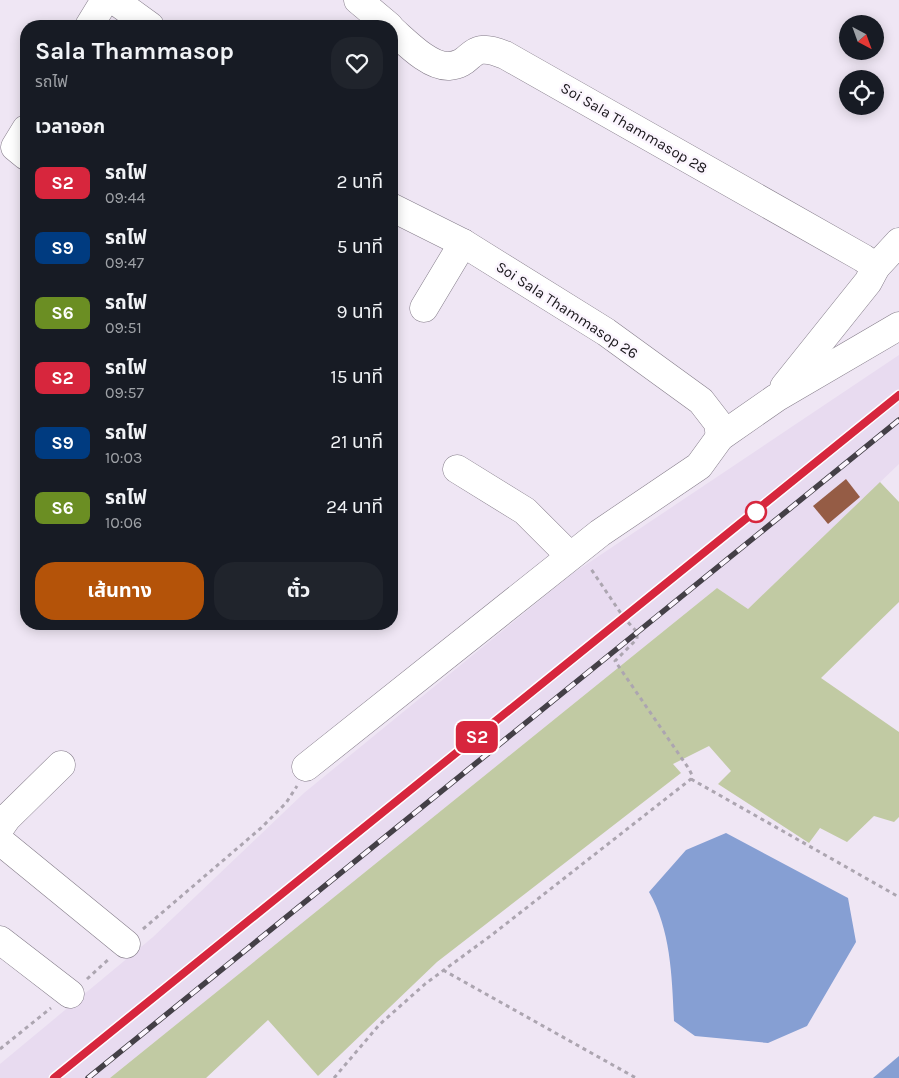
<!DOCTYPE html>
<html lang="th">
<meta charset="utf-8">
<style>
body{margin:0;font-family:Karla,"Noto Sans Thai",sans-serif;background:#20242c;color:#f1f3f6;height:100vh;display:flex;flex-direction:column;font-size:19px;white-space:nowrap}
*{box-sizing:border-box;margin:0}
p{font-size:16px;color:#9ea1a6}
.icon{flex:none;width:28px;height:28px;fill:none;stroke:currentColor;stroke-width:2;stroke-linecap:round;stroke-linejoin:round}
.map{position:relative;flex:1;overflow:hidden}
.drawer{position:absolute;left:20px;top:20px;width:378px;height:610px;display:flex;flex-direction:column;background:#171b24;border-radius:20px;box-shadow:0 2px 12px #0003}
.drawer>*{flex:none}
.badge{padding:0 10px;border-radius:8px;font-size:18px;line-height:32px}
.needle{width:32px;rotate:139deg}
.controls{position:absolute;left:839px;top:15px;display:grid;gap:10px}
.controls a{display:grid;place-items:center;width:45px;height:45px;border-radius:50%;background:#171b24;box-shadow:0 2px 12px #0003;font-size:25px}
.map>.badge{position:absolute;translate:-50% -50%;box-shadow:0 0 0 2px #fff}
h2{padding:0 15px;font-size:19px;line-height:45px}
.round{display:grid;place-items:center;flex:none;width:52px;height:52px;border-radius:20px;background:#20242c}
.headline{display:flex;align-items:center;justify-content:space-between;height:85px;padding:0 15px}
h1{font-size:24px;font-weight:700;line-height:38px}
.primary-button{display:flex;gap:10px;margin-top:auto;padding:10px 15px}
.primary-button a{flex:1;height:58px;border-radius:20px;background:#b45309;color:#fff;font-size:20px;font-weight:700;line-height:58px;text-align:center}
.primary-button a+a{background:#20242c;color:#f1f3f6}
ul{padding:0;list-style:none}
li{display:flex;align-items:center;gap:15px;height:65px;padding:0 15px}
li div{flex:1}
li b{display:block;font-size:19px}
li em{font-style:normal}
li .badge{min-width:55px;font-weight:700;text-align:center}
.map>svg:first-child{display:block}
</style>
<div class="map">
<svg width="899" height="1078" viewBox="0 0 899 1078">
<rect width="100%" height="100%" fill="#efe6f4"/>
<path fill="#e8dbf0" d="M899,355V464L748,609L717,588L110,1078H0V1064L153,937L304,793L572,574Z"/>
<path fill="#c1caa3" d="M880,482L899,502V602L821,678L899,732V817L894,822L874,816L847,842L820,828L809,843L718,784L731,771L709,746L673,764L681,773L437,962L318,1076L268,1020L206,1078H110L717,588L748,609Z"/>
<g fill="#869fd3">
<path d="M726,833L848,898L856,942L807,1026L768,1043L695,1036L674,1021C672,978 671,930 649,892L686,850Z"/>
<path d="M899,1056V1078H873Z"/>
</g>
<path fill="#955c45" d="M846,479L860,497L828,524L813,506Z"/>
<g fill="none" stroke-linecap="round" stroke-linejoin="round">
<defs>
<g id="minor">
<path d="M114,0L150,26"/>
<path d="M358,0L389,26"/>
<path d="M89,26L105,0"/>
<path d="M391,29C405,41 429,67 449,66C476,64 466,39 505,55L863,258L876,267"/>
<path d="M26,129L15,147L26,156"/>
<path d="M391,207L463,243L606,332L701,401L718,423L720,437"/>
<path d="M424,308L463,243"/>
<path d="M784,387L868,282L876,267L899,242"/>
<path d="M457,469L525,511L570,556"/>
<path d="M306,767L600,533L699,466L720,437L776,398L899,326"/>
<path d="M0,828L7,818L61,765"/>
<path d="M0,841L126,944"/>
<path d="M0,940L70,994"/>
</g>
</defs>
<use href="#minor" stroke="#847c89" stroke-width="29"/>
<g stroke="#aca5b0" stroke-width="3" stroke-dasharray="4 4" stroke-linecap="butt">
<path d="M691,779L899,897"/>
<path d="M143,929L261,828L286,803L297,786"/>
<path d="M443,970L636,1078"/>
<path d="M87,979L110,958"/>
<path d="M0,1049L51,1008"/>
<path d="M334,1078L379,1025L425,984L493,934L691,779L692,775L689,769L615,661L637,639V632L624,618L591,569"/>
</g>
<use href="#minor" stroke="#fff" stroke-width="28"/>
<defs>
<g id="rail">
<path d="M54,1078L899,395"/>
<path d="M88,1078L899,420"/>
</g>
</defs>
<use href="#rail" stroke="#444047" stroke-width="5.5"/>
<use href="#rail" stroke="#fbf5fe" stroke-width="4" stroke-dasharray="11" stroke-linecap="butt"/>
</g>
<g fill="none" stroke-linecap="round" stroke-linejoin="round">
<defs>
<path id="line" d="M54,1078L899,395"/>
</defs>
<use href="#line" stroke="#fff" stroke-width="11"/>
<use href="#line" stroke="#d7263d" stroke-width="8"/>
</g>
<circle fill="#fff" stroke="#d7263d" stroke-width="2.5" cx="756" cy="512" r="10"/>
<g text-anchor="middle" stroke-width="5" stroke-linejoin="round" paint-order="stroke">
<g font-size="15" fill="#1a171c" stroke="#fbf5fe">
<text transform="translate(634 128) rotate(30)" y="5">Soi Sala Thammasop 28</text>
<text transform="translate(567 310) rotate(33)" y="5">Soi Sala Thammasop 26</text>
</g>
</g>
</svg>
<div class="controls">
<a><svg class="needle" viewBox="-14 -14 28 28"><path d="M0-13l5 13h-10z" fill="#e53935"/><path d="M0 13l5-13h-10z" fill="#9ea1a6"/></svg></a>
<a><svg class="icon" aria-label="locate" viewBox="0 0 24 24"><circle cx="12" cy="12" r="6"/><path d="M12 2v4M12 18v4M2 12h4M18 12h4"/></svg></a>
</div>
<b class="badge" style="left:477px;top:737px;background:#d7263d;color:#fff">S2</b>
<section class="drawer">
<div class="headline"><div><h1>Sala Thammasop</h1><p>รถไฟ</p></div><a class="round"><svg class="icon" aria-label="heart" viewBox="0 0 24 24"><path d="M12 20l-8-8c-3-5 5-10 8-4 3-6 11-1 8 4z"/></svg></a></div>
<h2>เวลาออก</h2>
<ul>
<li><span class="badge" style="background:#d7263d;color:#fff">S2</span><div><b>รถไฟ</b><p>09:44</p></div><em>2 นาที</em></li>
<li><span class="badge" style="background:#003b80;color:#fff">S9</span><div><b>รถไฟ</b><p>09:47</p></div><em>5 นาที</em></li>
<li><span class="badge" style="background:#6b8e23;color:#fff">S6</span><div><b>รถไฟ</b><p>09:51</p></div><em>9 นาที</em></li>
<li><span class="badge" style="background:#d7263d;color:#fff">S2</span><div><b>รถไฟ</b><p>09:57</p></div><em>15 นาที</em></li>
<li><span class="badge" style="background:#003b80;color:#fff">S9</span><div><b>รถไฟ</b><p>10:03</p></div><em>21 นาที</em></li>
<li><span class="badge" style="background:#6b8e23;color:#fff">S6</span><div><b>รถไฟ</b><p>10:06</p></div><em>24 นาที</em></li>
</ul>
<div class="primary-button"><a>เส้นทาง</a><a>ตั๋ว</a></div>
</section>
</div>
